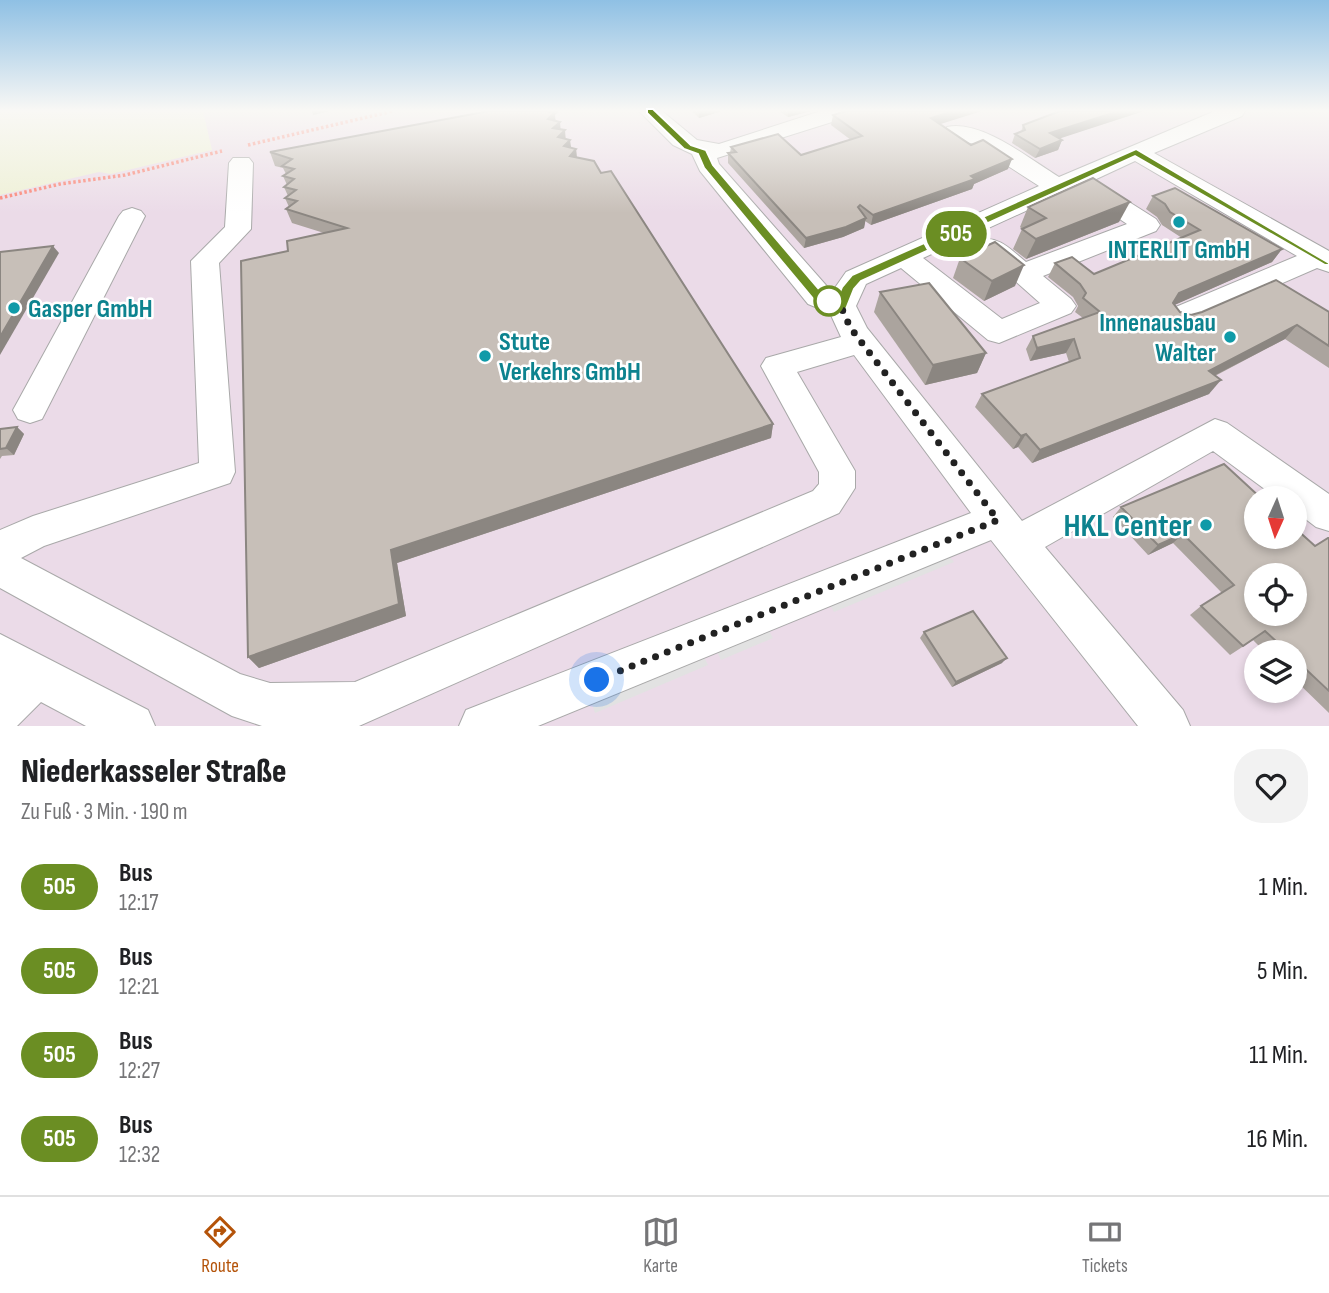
<!DOCTYPE html>
<html lang="de">
<meta charset="utf-8">
<style>
body{margin:0;font-family:"Sofia Sans Condensed",sans-serif;background:#f2f2f2;color:#202124;height:100vh;display:flex;flex-direction:column;font-size:26px;white-space:nowrap}
*{box-sizing:border-box;margin:0}
p{font-size:23px;color:#757577}
.icon{flex:none;width:38px;height:38px;fill:none;stroke:currentColor;stroke-width:2;stroke-linecap:round;stroke-linejoin:round}
.map{position:relative;height:726px;overflow:hidden}
.side{display:flex;flex-direction:column;background:#fff;flex:1}
.side>*{flex:none}
.badge{padding:0 14px;border-radius:23px;font-size:24px;line-height:46px}
.needle{width:46px;rotate:183deg}
.buttons{position:absolute;left:1244px;top:486px;display:grid;gap:14px}
.buttons a{display:grid;place-items:center;width:63px;height:63px;border-radius:50%;background:#fff;box-shadow:0 4px 10px #0003;font-size:35px}
.you{position:absolute;width:35px;height:35px;margin:-18px;border:5px solid #fff;border-radius:50%;background:#1a73e8;box-shadow:0 0 0 10px #1a73e833}
.map>.badge{position:absolute;translate:-50% -50%;box-shadow:0 0 0 4px #fff}
.round{display:grid;place-items:center;flex:none;width:74px;height:74px;border-radius:28px;background:#f2f2f2}
.overview{display:flex;align-items:center;justify-content:space-between;height:119px;padding:0 21px}
h1{font-size:33px;font-weight:800;line-height:52px}
ul{padding:0;list-style:none}
li{display:flex;align-items:center;gap:21px;height:84px;padding:0 21px}
li div{flex:1}
li b{display:block;font-size:26px}
li em{font-style:normal}
li .badge{min-width:77px;font-weight:700;text-align:center}
.tab-bar{display:flex;justify-content:space-around;align-items:center;height:98px;border-top:2px solid #e0e0e0;background:#fff;font-size:19px;color:#757577}
.tab-bar a{display:grid;justify-items:center;gap:4px}
.tab-bar .current{color:#b45309}
.map>svg:first-child{display:block}
</style>
<div class="map">
<svg width="1329" height="726" viewBox="0 0 1329 726">
<rect width="100%" height="100%" fill="#f2efe9"/>
<path fill="#ebdbe8" fill-rule="evenodd" d="M0,111H1329V726H0ZM1256,499H1295V537H1256ZM1256,576H1295V614H1256ZM1256,653H1295V691H1256Z"/>
<path fill="#eef0d5" d="M0,111H203L212,150L111,174L99,172L0,195Z"/>
<g fill="#e2e2e2">
<path d="M947,554L954,562L834,612L829,603Z"/>
<path d="M768,629L773,638L721,660L716,650Z"/>
<path d="M703,655L708,665L595,713L591,701Z"/>
</g>
<g fill="none" stroke-linecap="round" stroke-linejoin="round">
<defs>
<g id="minor">
<path d="M639,111H662L697,140L719,144L821,111H854L851,116L717,158L719,164L832,292L846,272L1039,186L974,144L947,137L944,132L947,127C981,119 1031,160 1059,177L1215,111H1245L1242,116L1154,153L1329,251V272L1317,268L1191,323L1181,326L1171,323L1166,316L1171,309L1297,256L1135,161L1092,181L1099,183L1156,219L1160,225L1156,231L1043,276L1071,299L1076,306L1071,313L999,343L988,340L901,268L866,284L856,306L867,328L1022,521L1215,419L1227,423L1329,494V531L1316,527L1295,511V499H1278L1213,451L1045,547L1183,710L1190,726H1138L991,540L538,726H459L466,710L971,513L854,355L797,372L855,471V488L839,513L359,726H262L232,716L0,588V530L33,516L199,463L191,261L225,227L229,163L233,158H249L253,163L251,229L219,263L235,472L230,483L44,546L21,558L240,674L270,683L355,682L813,491L819,484V472L761,366L766,358L841,337L830,313L808,304L700,171L692,154L673,145ZM1078,187L1081,193L1127,224L1026,262C1012,251 999,235 980,240L976,246L1040,303L1002,319L923,258Z"/>
<path d="M132,208L141,211L145,216L42,419L30,423L18,419L13,410L18,401L119,216L123,211Z"/>
<path d="M0,634L148,710L155,726H86L41,702L17,726H0Z"/>
</g>
</defs>
<use href="#minor" stroke="#a9a9a9" stroke-width="2"/>
<g stroke="#fa8072" stroke-width="3.5" stroke-dasharray="2.5 2.5" stroke-linecap="butt">
<path d="M248,145L393,111"/>
<path d="M0,198L60,184L125,175L222,151"/>
</g>
<use href="#minor" fill="#fff" fill-rule="evenodd"/>
</g>
<g fill="#aba49e">
<path d="M692,111H722L699,118Z"/>
<path d="M779,111H811L788,117Z"/>
<path d="M1144,111L1059,138L1062,140L1058,150L1035,158L1012,143L1015,134L1021,132L1023,125Z"/>
<path d="M555,115V120L571,148L576,149L577,157L601,173L773,424L771,438L397,563L406,616L259,668L248,657L288,251L324,233L292,223L286,209L289,207L285,198L288,196L284,187L287,185L283,176L286,174L283,168L275,166L270,152Z"/>
<path d="M833,115L940,124L1008,169L974,184L972,189L871,225L865,221L864,228L843,237L804,248L728,163V153H730L731,147L801,155L851,140L831,125Z"/>
<path d="M1153,196L1282,249L1272,262L1174,305L1180,312L1191,315L1329,312V368L1285,339L1215,376L1209,394L1032,463L1018,447L1013,449L975,407L982,394L1069,362L1066,353L1030,361L1026,349L1033,336L1083,318L1075,312L1078,306L1073,297L1048,277L1055,263L1094,274L1182,238L1162,225L1157,217L1146,209Z"/>
<path d="M1028,207L1119,222L1026,259L1013,249L1022,229L1020,227Z"/>
<path d="M960,258L1015,286L984,301L953,278Z"/>
<path d="M880,292L986,353L977,373L925,385L874,312Z"/>
<path d="M17,427L24,434L14,455L2,456L0,459V429Z"/>
<path d="M1121,507L1315,546L1329,538V713L1295,680V653H1266L1253,640L1230,655L1190,615L1201,606L1222,593L1173,543L1148,555L1113,517Z"/>
<path d="M924,632L1002,663L952,687L920,638Z"/>
</g>
<g fill="#8b8681">
<path d="M312,111H330L313,115Z"/>
<path d="M544,111H559L555,115L556,125L560,122L561,134L565,130L566,143L560,150Z"/>
<path d="M699,111H722L699,118Z"/>
<path d="M788,111H811L788,117Z"/>
<path d="M953,111H982L928,128L931,118Z"/>
<path d="M1119,111H1144L1046,143L1050,133Z"/>
<path d="M570,140L572,153L564,146Z"/>
<path d="M1062,140L1058,150L1035,158L1040,149Z"/>
<path d="M576,149L577,162L570,156Z"/>
<path d="M1012,159L1008,169L974,184L972,189L871,225L873,215Z"/>
<path d="M1130,202L1119,222L1026,259L1036,239Z"/>
<path d="M866,218L864,228L843,237L804,248L806,238Z"/>
<path d="M53,246L59,253L0,355V337Z"/>
<path d="M1282,249L1272,262L1170,307L1179,293Z"/>
<path d="M1024,265L1015,286L984,301L992,281Z"/>
<path d="M1297,325L1285,339L1198,384L1209,371Z"/>
<path d="M1074,339L1066,353L1030,361L1037,348Z"/>
<path d="M986,353L977,373L925,385L933,365Z"/>
<path d="M1221,380L1209,394L1032,463L1040,450Z"/>
<path d="M773,424L771,438L397,563L406,616L259,668L248,657L391,550Z"/>
<path d="M17,427L24,434L14,455L6,448Z"/>
<path d="M1026,434L1018,447L1013,449L1021,436Z"/>
<path d="M1183,534L1173,543L1148,555L1158,545Z"/>
<path d="M1007,658L1002,663L952,687L956,682Z"/>
</g>
<g fill="#c7bfb8" stroke="#8b8681" stroke-width="2" fill-rule="evenodd">
<path d="M489,111H546L554,113L548,119L560,122L553,128L565,130L558,137L570,140L564,146L576,149L570,156L594,161L601,173L611,171L773,424L391,550L399,604L248,657L241,261L288,251L287,241L347,228L286,209L297,201L285,198L296,190L284,187L294,179L283,176L294,169L282,166L292,159L270,152Z"/>
<path d="M846,111H953L931,118L971,145L983,140L1012,159L971,176L975,179L873,215L860,205L858,207L866,218L846,227L806,238L728,153L736,152L731,147L778,134L801,155L862,136L833,115Z"/>
<path d="M1060,111H1119L1050,133L1062,140L1040,149L1015,134L1025,130L1023,125Z"/>
<path d="M1093,178L1130,202L1036,239L1022,229L1046,218L1028,207Z"/>
<path d="M1175,188L1282,249L1179,293L1173,303L1180,312L1191,315L1202,312L1276,280L1329,312V346L1297,325L1209,371L1221,380L1040,450L1026,434L1021,436L982,394L1080,358L1074,339L1037,348L1033,336L1100,312L1083,298L1086,293L1080,284L1055,263L1072,257L1094,274L1200,230L1170,212L1165,204L1153,196Z"/>
<path d="M995,242L1024,265L992,281L960,258Z"/>
<path d="M53,246L0,337V252Z"/>
<path d="M929,283L986,353L933,365L880,292Z"/>
<path d="M17,427L6,448L0,449V429Z"/>
<path d="M1224,464L1262,499H1256V537H1295V528L1315,546L1328,538H1329V691L1295,659V653H1289L1265,631L1243,646L1201,606L1234,585L1183,534L1158,545L1121,507ZM1256,576H1295V614H1256Z"/>
<path d="M973,611L1007,658L956,682L924,632Z"/>
</g>
<linearGradient id="sky" x2="0" y2="1"><stop stop-color="#8fc0e4"/><stop offset="0.52" stop-color="#f9f8f5"/><stop offset="1" stop-color="#f9f8f5" stop-opacity="0"/></linearGradient>
<rect width="1329" height="213" fill="url(#sky)"/>
<path fill="#6b8e23" stroke="#fff" stroke-width="2" d="M647,109H653L691,145L706,150L713,165L823,294L837,299L842,287L852,275L1136,149L1329,263V265H1325L1135,156L861,281L854,289L846,309L841,310L814,300L704,168L698,154L684,149L647,113Z"/>
<g fill="none" stroke-linecap="round" stroke-linejoin="round">
<path stroke="#222" stroke-width="7" stroke-dasharray="0 12.6" d="M597,680L998,520L855,334L846,319L841,306L818,297L829,301"/>
</g>
<g fill="#0f9aa8" stroke="#fff" stroke-width="2.5">
<circle cx="1179" cy="222" r="7"/>
<circle cx="14" cy="308" r="7"/>
<circle cx="1230" cy="337" r="7"/>
<circle cx="485" cy="356" r="7"/>
<circle cx="1206" cy="525" r="7"/>
</g>
<circle fill="#fff" stroke="#6b8e23" stroke-width="3.5" cx="829" cy="301" r="14"/>
<g text-anchor="middle" stroke-width="5" stroke-linejoin="round" paint-order="stroke">
<g font-size="26" font-weight="bold" fill="#0d838f" stroke="#fff" text-anchor="start">
<text x="1179" y="258" text-anchor="middle">INTERLIT GmbH</text>
<text x="28" y="317">Gasper GmbH</text>
<text x="1216" y="331" text-anchor="end">Innenausbau<tspan x="1216" dy="30">Walter</tspan></text>
<text x="499" y="350">Stute<tspan x="499" dy="30">Verkehrs GmbH</tspan></text>
</g>
<g font-size="32" font-weight="bold" fill="#0d838f" stroke="#fff" text-anchor="end">
<text x="1192" y="536">HKL Center</text>
</g>
</g>
</svg>
<div class="buttons">
<a><svg class="needle" viewBox="-14 -14 28 28"><path d="M0-13l5 13h-10z" fill="#e53935"/><path d="M0 13l5-13h-10z" fill="#757577"/></svg></a>
<a><svg class="icon" aria-label="locate" viewBox="0 0 24 24"><circle cx="12" cy="12" r="6"/><path d="M12 2v4M12 18v4M2 12h4M18 12h4"/></svg></a>
<a><svg class="icon" aria-label="layers" viewBox="0 0 24 24"><path d="M12 4l9 5-9 5-9-5zM3 14l9 5 9-5"/></svg></a>
</div>
<div class="you" style="left:597px;top:680px"></div>
<b class="badge" style="left:956px;top:234px;background:#6b8e23;color:#fff">505</b>
</div>
<section class="side">
<div class="overview"><div><h1>Niederkasseler Straße</h1><p>Zu Fuß · 3 Min. · 190 m</p></div><a class="round"><svg class="icon" aria-label="heart" viewBox="0 0 24 24"><path d="M12 20l-8-8c-3-5 5-10 8-4 3-6 11-1 8 4z"/></svg></a></div>
<ul>
<li><span class="badge" style="background:#6b8e23;color:#fff">505</span><div><b>Bus</b><p>12:17</p></div><em>1 Min.</em></li>
<li><span class="badge" style="background:#6b8e23;color:#fff">505</span><div><b>Bus</b><p>12:21</p></div><em>5 Min.</em></li>
<li><span class="badge" style="background:#6b8e23;color:#fff">505</span><div><b>Bus</b><p>12:27</p></div><em>11 Min.</em></li>
<li><span class="badge" style="background:#6b8e23;color:#fff">505</span><div><b>Bus</b><p>12:32</p></div><em>16 Min.</em></li>
</ul>
</section>
<nav class="tab-bar">
<a class="current"><svg class="icon" aria-label="directions" viewBox="0 0 24 24"><path d="M12 3l9 9-9 9-9-9zM9 14v-3h6M13 9l2 2-2 2"/></svg>Route</a>
<a><svg class="icon" aria-label="map" viewBox="0 0 24 24"><path d="M3 6l6-2 6 2 6-2v14l-6 2-6-2-6 2zM9 4v14M15 6v14"/></svg>Karte</a>
<a><svg class="icon" aria-label="tickets" viewBox="0 0 24 24"><path d="M3 7h18v10H3zM15 7v10"/></svg>Tickets</a>
</nav>
